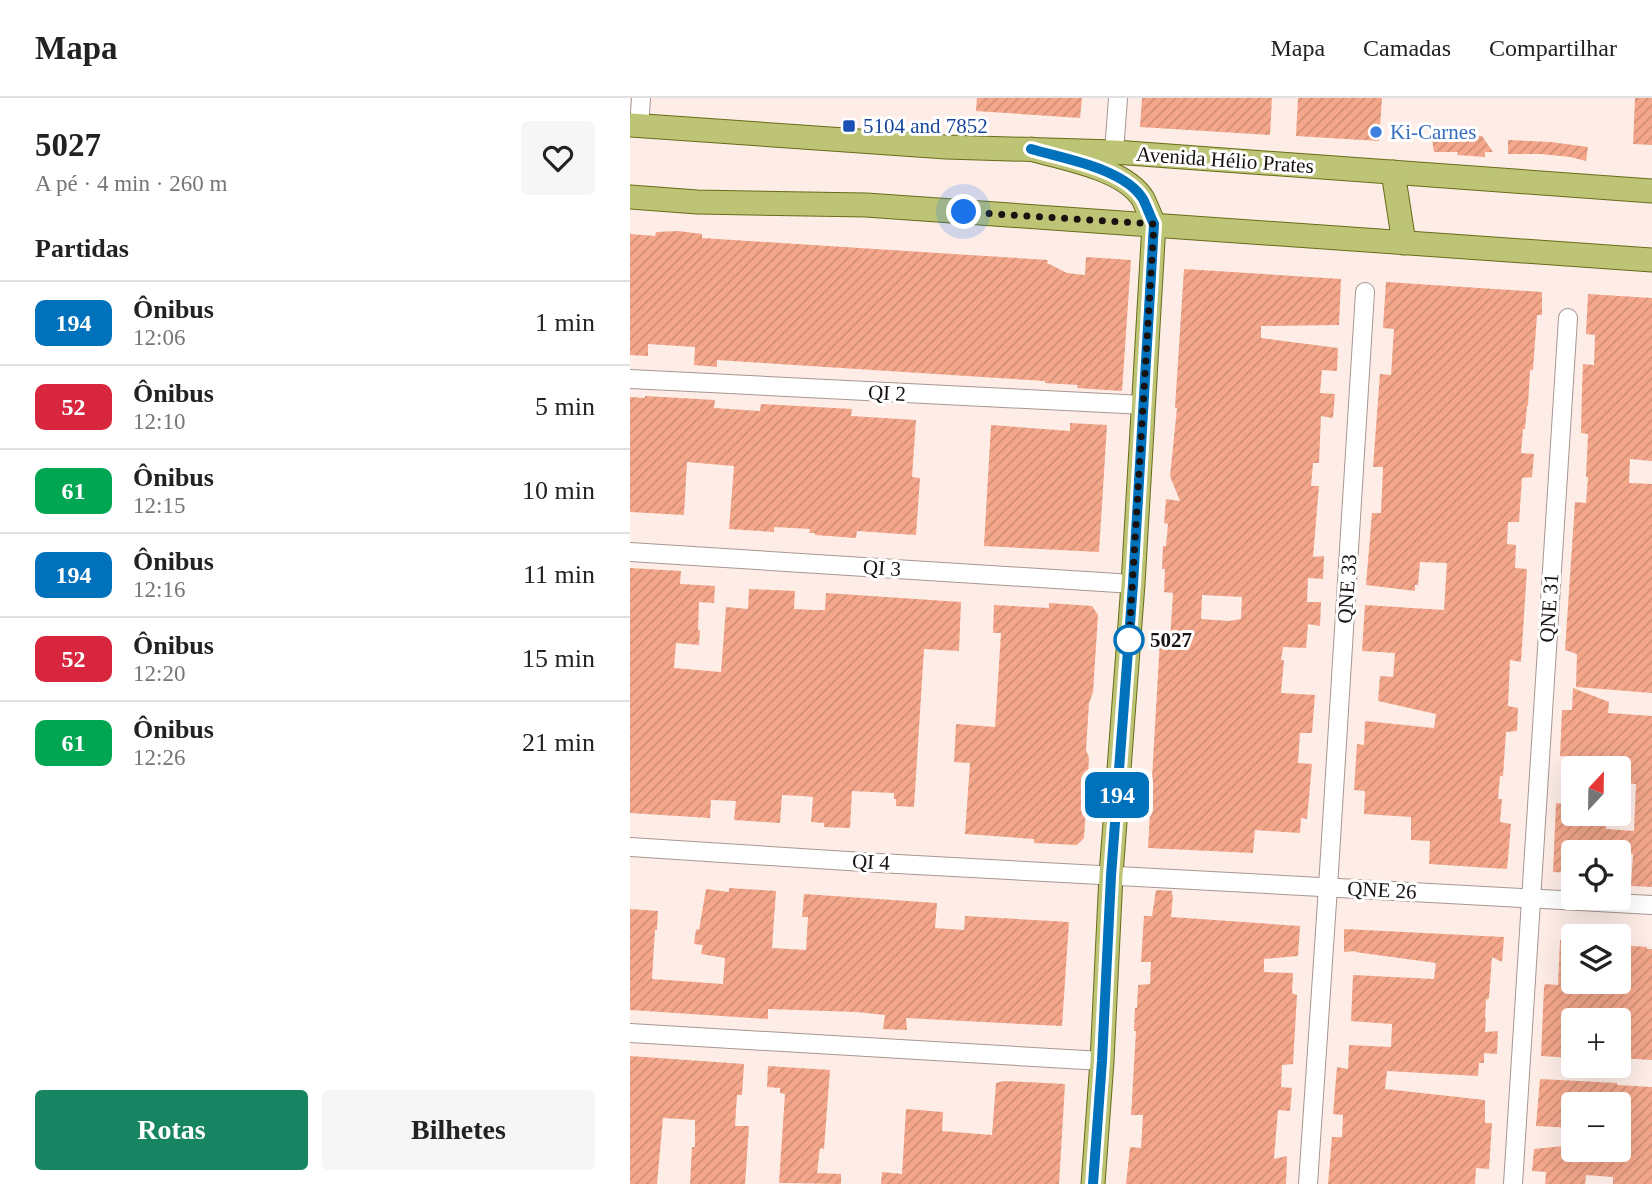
<!DOCTYPE html>
<html lang="pt">
<meta charset="utf-8">
<style>
body{margin:0;font-family:Georgia,serif;background:#f6f6f6;color:#222;height:100vh;display:flex;flex-direction:column;font-size:26px;white-space:nowrap}
*{box-sizing:border-box;margin:0}
p{font-size:23px;color:#767676}
.icon{flex:none;width:38px;height:38px;fill:none;stroke:currentColor;stroke-width:2;stroke-linecap:round;stroke-linejoin:round}
.map{position:relative;flex:1;overflow:hidden}
.drawer{display:flex;flex-direction:column;background:#fff;width:630px}
.drawer>*{flex:none}
.badge{padding:0 14px;border-radius:10px;font-size:24px;line-height:46px}
.needle{width:46px;rotate:22deg}
.controls{position:absolute;left:931px;top:658px;display:grid;gap:14px}
.controls a{display:grid;place-items:center;width:70px;height:70px;border-radius:7px;background:#fff;box-shadow:0 7px 28px #0002;font-size:35px}
.you{position:absolute;width:35px;height:35px;margin:-18px;border:5px solid #fff;border-radius:50%;background:#1a73e8;box-shadow:0 0 0 10px #1a73e833}
.map>.badge{position:absolute;translate:-50% -50%;box-shadow:0 0 0 4px #fff}
h2{padding:0 35px;font-size:26px;line-height:63px}
.round{display:grid;place-items:center;flex:none;width:74px;height:74px;border-radius:7px;background:#f6f6f6}
.headline{display:flex;align-items:center;justify-content:space-between;height:119px;padding:0 35px}
h1{font-size:33px;font-weight:700;line-height:52px}
.button{display:flex;gap:14px;margin-top:auto;padding:14px 35px}
.button a{flex:1;height:80px;border-radius:7px;background:#178462;color:#fff;font-size:28px;font-weight:700;line-height:80px;text-align:center}
.button a+a{background:#f6f6f6;color:#222}
ul{padding:0;list-style:none}
li{display:flex;align-items:center;gap:21px;height:84px;padding:0 35px;border-top:2px solid #e0e0e0}
li div{flex:1}
li b{display:block;font-size:26px}
li em{font-style:normal}
li .badge{min-width:77px;font-weight:700;text-align:center}
header{display:flex;align-items:center;gap:42px;box-sizing:border-box;height:98px;padding:0 35px;background:#fff;border-bottom:2px solid #e0e0e0}
header strong{font-size:33px}
nav{display:flex;gap:38px;margin-inline-start:auto;font-size:24px}
main{display:flex;flex:1;min-height:0}
.map>svg:first-child{display:block}
</style>
<header>
<strong>Mapa</strong>
<nav><a>Mapa</a><a>Camadas</a><a>Compartilhar</a></nav>
</header>
<main>
<section class="drawer">
<div class="headline"><div><h1>5027</h1><p>A pé · 4 min · 260 m</p></div><a class="round"><svg class="icon" aria-label="heart" viewBox="0 0 24 24"><path d="M12 20l-8-8c-3-5 5-10 8-4 3-6 11-1 8 4z"/></svg></a></div>
<h2>Partidas</h2>
<ul>
<li><span class="badge" style="background:#0072bc;color:#fff">194</span><div><b>Ônibus</b><p>12:06</p></div><em>1 min</em></li>
<li><span class="badge" style="background:#d7263d;color:#fff">52</span><div><b>Ônibus</b><p>12:10</p></div><em>5 min</em></li>
<li><span class="badge" style="background:#00a651;color:#fff">61</span><div><b>Ônibus</b><p>12:15</p></div><em>10 min</em></li>
<li><span class="badge" style="background:#0072bc;color:#fff">194</span><div><b>Ônibus</b><p>12:16</p></div><em>11 min</em></li>
<li><span class="badge" style="background:#d7263d;color:#fff">52</span><div><b>Ônibus</b><p>12:20</p></div><em>15 min</em></li>
<li><span class="badge" style="background:#00a651;color:#fff">61</span><div><b>Ônibus</b><p>12:26</p></div><em>21 min</em></li>
</ul>
<div class="button"><a>Rotas</a><a>Bilhetes</a></div>
</section>
<div class="map">
<svg width="1022" height="1086" viewBox="0 0 1022 1086">
<defs>
<pattern id="building-hatch" width="6" height="6" patternUnits="userSpaceOnUse" patternTransform="scale(1.75)"><rect width="6" height="6" fill="#f4a78b"/><path d="M-1 1l2-2M0 6l6-6M5 7l2-2" fill="none" stroke="#d08f77"/></pattern>
</defs>
<rect width="100%" height="100%" fill="#feede7"/>
<g fill="url(#building-hatch)" fill-rule="evenodd">
<path d="M347,0H452L450,20L346,13Z"/>
<path d="M512,0H642L640,37L510,29Z"/>
<path d="M668,0H752L749,43L666,38Z"/>
<path d="M1005,0H1022V47L1003,46Z"/>
<path d="M804,36L852,38L863,54H855V59L827,57L828,54H804L802,41Z"/>
<path d="M878,42L921,44L958,49L956,63L940,59L911,56H878Z"/>
<path d="M48,133L72,136V140L418,162L417,165L437,175L455,177L456,159L501,162L492,293L447,290L448,287L415,285V283L133,265L87,262V269L64,267L65,249L18,246V258L0,257V136L25,138L26,134Z"/>
<path d="M554,171L711,181L709,227L631,228V240L708,250L707,273L692,272L690,295L705,296L703,320L691,318L689,365H683L681,388H689L683,459L694,458L693,481L678,480L677,504H691L690,528L678,526L676,550L653,549L651,562H654L651,595L685,597L682,635H670L668,665L682,666L677,721L671,720L670,735L625,732L623,755L518,750L530,541L540,542L543,495L534,494L535,471H532L533,448H536L538,426L534,425L536,401L550,403L540,378L547,310H545ZM572,497L612,499L611,521L599,523L571,521Z"/>
<path d="M756,184L912,194V217H907L903,272H900L898,308H897L895,331H893L891,355L904,356L902,379L892,380L889,424H878L877,446L886,447L885,470L897,471L891,564L880,562L878,608L888,610L887,633L876,634L873,678H870L868,701H872L870,724L881,726L877,771L799,766L800,743L781,742V719L734,716L735,693L724,692L727,646L734,647L735,623L804,630L806,616L748,603L750,578L763,579L765,555L732,553L735,507L814,512L817,465L790,464L788,487H785V493L736,487L742,415H751L753,369H743L750,276L761,277L764,231L753,230Z"/>
<path d="M958,196L1022,200V363L1000,361L999,385L1022,386V595L946,589L947,556L935,552L945,404L956,405L958,379H956L958,336L951,335L952,289L953,266L964,267L965,237L956,236Z"/>
<path d="M15,298L85,302L84,310L130,313L131,306L222,311L221,318L286,322L282,379L290,380L286,437L227,433L226,440L185,437V435H179L180,431L144,429V434L99,431L104,368L57,364L54,417L0,414V299L15,300Z"/>
<path d="M440,325L477,327L469,454L354,448L361,327L440,333Z"/>
<path d="M0,470L51,473L50,486L85,488L84,505L69,504L68,532H70L69,547L46,545L44,570L91,574L96,509L118,511L119,491L165,493L164,511L184,512H195L196,495L331,504L329,553L294,551L284,709L266,708V701H264V695L222,693L220,730L194,729V725L181,724L183,699L172,698L152,697L150,725L104,722L106,703L81,702L80,720L0,715Z"/>
<path d="M419,505L462,508L468,517L463,594L459,605L456,652L459,660L454,740L447,747L404,745V741L335,736L340,665L324,664L326,626L365,629L371,535H363L364,507L419,510Z"/>
<path d="M943,590L979,604L978,615L1022,618V789L1001,788L1003,756L943,754V775L923,774L926,705L943,707V716H977L976,731L1004,733L1006,686L989,685V670H939L940,659L930,658L932,612H942Z"/>
<path d="M99,790L146,793L142,850L176,852L178,819H172L174,796L307,805L305,830L334,832L335,818L439,824L432,928L276,920L277,932L253,931L255,917L227,914L138,911V921L0,912V811L28,813L27,832H25L22,881L93,886L95,860L71,856L73,847L64,846L66,831L69,832L76,791L99,794Z"/>
<path d="M526,792L542,793V797H543L541,819L670,828L668,858L634,861V874L663,875L662,895L667,897L663,966L652,967L651,989L662,990L660,1013L648,1012L644,1061L657,1058L656,1086H496L500,1049L511,1050L513,1017H501L506,933H504L505,910H507L508,887L520,886L521,864H511L514,818H522Z"/>
<path d="M714,831L874,839L872,864L862,859L859,900L856,902L855,920H856L855,934L868,933L867,956L854,955V965H849L848,978L757,973L755,991L855,1002V1025H862L859,1071L846,1070L845,1086H698L702,1039H712L713,1017L703,1016L707,969L718,971L719,947L761,949L762,926L721,923L723,877L804,881L806,865L725,854V853L714,854Z"/>
<path d="M930,842L943,843V884H989V847L1017,849V851H1022V962L989,960V922H943V960L911,958L914,889L915,886L928,887Z"/>
<path d="M0,958L114,966L112,997H107L105,1028H119L115,1086H60L62,1049H65V1022L33,1020L27,1086H0Z"/>
<path d="M138,968L200,972L194,1051L190,1050L187,1075L211,1076V1086L149,1085L155,996L150,995V990L137,989Z"/>
<path d="M910,981L987,985V987L1022,989V1086H983V1079L956,1077L955,1086H915L916,1074L902,1073L904,1051L943,1047V1052L966,1055V1052H989V1006H943V1030L906,1028Z"/>
<path d="M374,983L435,986L429,1086H251L252,1074L272,1076L276,1011L313,1014L312,1033L362,1037L366,985Z"/>
</g>
<g fill="none" stroke-linecap="round" stroke-linejoin="round">
<defs>
<g id="minor">
<path d="M9,28L11,0"/>
<path d="M484,54L488,0"/>
<path d="M0,281L514,307"/>
<path d="M0,454L503,486"/>
<path d="M0,749L249,765L1022,807"/>
<path d="M0,935L472,963"/>
<path d="M678,1086L698,789L735,194"/>
<path d="M883,1086L938,220"/>
</g>
<g id="major">
<path d="M0,27L316,49L484,54L1022,93"/>
<path d="M401,51C434,61 494,70 513,101C517,109 520,118 524,126L503,486L481,777L472,963L463,1086"/>
<path d="M763,74L774,145"/>
<path d="M0,99L67,104L236,107L1022,162"/>
</g>
</defs>
<use href="#minor" stroke="#a79791" stroke-width="20"/>
<use href="#major" stroke="#676c17" stroke-width="25"/>
<use href="#minor" stroke="#fff" stroke-width="18"/>
<use href="#major" stroke="#bdc476" stroke-width="23"/>
</g>
<g fill="none" stroke-linecap="round" stroke-linejoin="round">
<defs>
<path id="line" d="M401,51C434,61 494,70 513,101C517,109 520,118 524,126L503,486L481,778L472,963L463,1086"/>
</defs>
<use href="#line" stroke="#fff" stroke-width="16"/>
<use href="#line" stroke="#0072bc" stroke-width="10"/>
<path stroke="#181210" stroke-width="7" stroke-dasharray="0 12.6" d="M334,114L524,126L499,542"/>
</g>
<rect fill="#1a4fb4" stroke="#fff" stroke-width="2.5" x="212" y="21" width="14" height="14" rx="3.5"/>
<circle fill="#3f7fe0" stroke="#fff" stroke-width="2.5" cx="746" cy="34" r="7"/>
<circle fill="#fff" stroke="#0072bc" stroke-width="3.5" cx="499" cy="542" r="14"/>
<g text-anchor="middle" stroke-width="6" stroke-linejoin="round" paint-order="stroke">
<g font-size="21" fill="#164399" stroke="#fff" text-anchor="start">
<text x="233" y="35">5104 and 7852</text>
</g>
<g font-size="21" fill="#366cbe" stroke="#fff" text-anchor="start">
<text x="760" y="41">Ki-Carnes</text>
</g>
<g font-size="21" fill="#181210" stroke="#fff">
<text transform="translate(595 62) rotate(4)" y="7">Avenida Hélio Prates</text>
<text transform="translate(257 295) rotate(3)" y="7">QI 2</text>
<text transform="translate(252 470) rotate(4)" y="7">QI 3</text>
<text transform="translate(717 491) rotate(-86)" y="7">QNE 33</text>
<text transform="translate(919 510) rotate(-86)" y="7">QNE 31</text>
<text transform="translate(241 764) rotate(3)" y="7">QI 4</text>
<text transform="translate(752 792) rotate(3)" y="7">QNE 26</text>
</g>
<g font-size="21" font-weight="bold" fill="#181210" stroke="#fff" text-anchor="start">
<text x="520" y="549">5027</text>
</g>
</g>
</svg>
<div class="controls">
<a><svg class="needle" viewBox="-14 -14 28 28"><path d="M0-13l5 13h-10z" fill="#e53935"/><path d="M0 13l5-13h-10z" fill="#767676"/></svg></a>
<a><svg class="icon" aria-label="locate" viewBox="0 0 24 24"><circle cx="12" cy="12" r="6"/><path d="M12 2v4M12 18v4M2 12h4M18 12h4"/></svg></a>
<a><svg class="icon" aria-label="layers" viewBox="0 0 24 24"><path d="M12 4l9 5-9 5-9-5zM3 14l9 5 9-5"/></svg></a>
<a>+</a>
<a>−</a>
</div>
<div class="you" style="left:334px;top:114px"></div>
<b class="badge" style="left:487px;top:697px;background:#0072bc;color:#fff">194</b>
</div>
</main>
